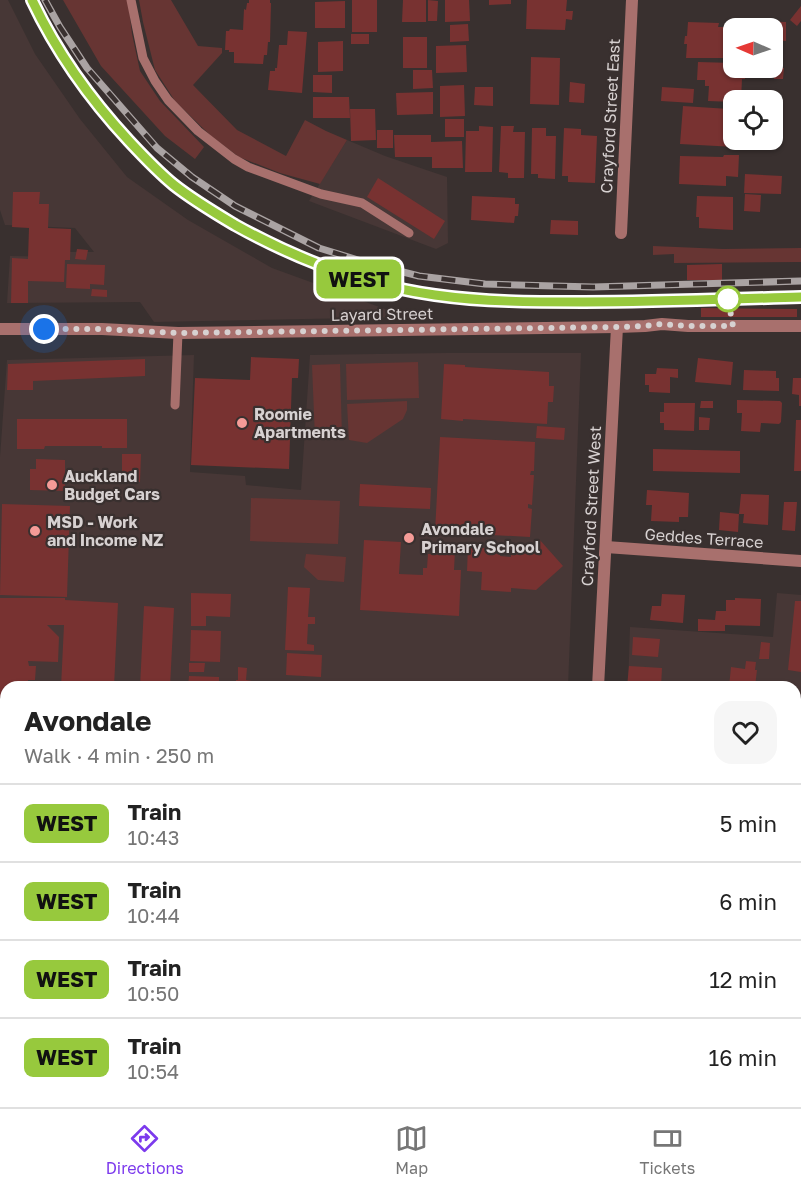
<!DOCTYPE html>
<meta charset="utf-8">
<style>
body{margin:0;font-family:"Golos Text",sans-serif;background:#f6f6f6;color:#222;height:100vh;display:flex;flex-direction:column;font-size:22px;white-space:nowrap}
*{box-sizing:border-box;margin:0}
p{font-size:20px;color:#767676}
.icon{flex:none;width:33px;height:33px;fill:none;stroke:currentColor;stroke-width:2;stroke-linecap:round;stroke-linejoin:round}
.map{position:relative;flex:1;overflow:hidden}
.panel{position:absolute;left:0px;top:681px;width:801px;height:426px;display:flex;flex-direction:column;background:#fff;border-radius:18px 18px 0 0;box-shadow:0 2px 4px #0004}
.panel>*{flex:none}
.badge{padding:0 12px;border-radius:9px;font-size:21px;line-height:39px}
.needle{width:39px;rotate:272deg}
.fabs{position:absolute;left:723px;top:18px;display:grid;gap:12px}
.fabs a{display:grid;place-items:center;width:60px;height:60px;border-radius:12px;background:#fff;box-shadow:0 2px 4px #0004;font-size:30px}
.you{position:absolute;width:30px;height:30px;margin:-15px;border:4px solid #fff;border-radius:50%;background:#1a73e8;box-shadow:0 0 0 9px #1a73e833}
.map>.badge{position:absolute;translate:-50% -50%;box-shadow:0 0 0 3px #fff}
.round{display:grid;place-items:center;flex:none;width:63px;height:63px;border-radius:18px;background:#f6f6f6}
.head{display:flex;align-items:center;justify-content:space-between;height:102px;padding:0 24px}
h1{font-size:28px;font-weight:700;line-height:45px}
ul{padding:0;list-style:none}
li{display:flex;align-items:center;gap:18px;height:78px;padding:0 24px;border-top:2px solid #e0e0e0}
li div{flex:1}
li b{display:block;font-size:22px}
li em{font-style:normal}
li .badge{min-width:66px;font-weight:700;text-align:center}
.tab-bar{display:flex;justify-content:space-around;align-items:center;height:84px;border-top:2px solid #e0e0e0;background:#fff;font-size:16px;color:#767676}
.tab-bar a{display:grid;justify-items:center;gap:3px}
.tab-bar .selected{color:#7c3aed}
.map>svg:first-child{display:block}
</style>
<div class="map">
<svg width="801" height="1107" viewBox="0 0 801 1107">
<rect width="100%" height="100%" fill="#39302f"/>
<g fill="#473736">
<path d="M0,0H8L35,54L80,119L127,177L188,220L272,268L407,317L154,322L140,302L7,303L10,256L67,257L68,252H94L75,228L5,225L0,210Z"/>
<path d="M347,140L385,156L447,177L448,243L436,249L309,201Z"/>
<path d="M446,353H581L568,687H6V886L0,887V457L7,360L194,355L190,472L245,476L246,485L301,490L310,355Z"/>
<path d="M777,593L801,595V779L795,778V687H628L630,627L773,637Z"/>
<path d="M795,825L801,826V949L795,948Z"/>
</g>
<g fill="#673533">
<path d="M63,0H128L132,34L140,71L160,101L204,147L195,159L165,136L101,66Z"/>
<path d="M139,0H171L198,46L222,48V53L193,85L237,130L286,156L305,120L326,131L347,140L320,184L280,173L239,157L211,136L175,101L155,70L143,22Z"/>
<path d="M653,246L723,249L801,248V262L674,263V254L653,255Z"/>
<path d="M418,362L419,398L347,400L346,364Z"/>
<path d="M340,364L342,437L315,438L312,365Z"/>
<path d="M407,401V410L403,419L367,443L349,440L347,404Z"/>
<path d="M251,498L340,501L338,544L250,541Z"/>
<path d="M306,554L346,557L344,582L318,580L304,567Z"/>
<path d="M795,948L801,949V1107H721L719,1101H795Z"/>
</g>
<g fill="#783231">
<path d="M249,0H270V3H271L270,42H268L267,55H264L263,64L234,63V52H229V50H225L226,31H229L230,29L243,30L244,9L246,10L247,3H249Z"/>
<rect x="352" y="0" width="25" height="32"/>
<path d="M403,0H426V22H402Z"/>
<path d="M428,0L438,1L437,21H428Z"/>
<path d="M445,0H469L470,21L445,22Z"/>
<path d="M489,0H511V4L489,5Z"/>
<path d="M527,0H567L566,11H573L572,20L566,19L565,30L526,29Z"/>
<path d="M345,1V28H315V2Z"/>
<path d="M801,6V21L797,26L790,20Z"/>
<path d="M752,21L786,22V41L772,40V28H752Z"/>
<path d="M688,22L719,23L718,27H728V49H725L724,58H686L687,44H684L685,36H687Z"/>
<path d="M468,24L469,41L450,42V25Z"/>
<path d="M288,31L307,32L302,93L268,90L270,71H275V68H277L279,45H287Z"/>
<rect x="351" y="34" width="18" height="10"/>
<rect x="403" y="37" width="24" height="31"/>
<path d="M343,41V71L318,72V42Z"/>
<path d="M466,45L467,72L436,73V46Z"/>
<path d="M531,57L560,58L559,105L530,104Z"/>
<path d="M698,62L734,63V68H746L745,79H742L741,100H735L734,102L708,101L709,86H705V80H697Z"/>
<path d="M775,67L784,68L783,79H774Z"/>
<path d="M413,70H432L433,88L413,89Z"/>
<path d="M313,75H332V93L313,92Z"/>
<path d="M570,82L585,84L584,103L569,102Z"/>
<path d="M464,85L465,116L440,117V86Z"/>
<path d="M475,87H493V106L474,105Z"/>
<path d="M662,87L694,89L693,103L661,101Z"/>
<path d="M433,92V114L397,115L396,93Z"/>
<path d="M313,97H349L350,118H313Z"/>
<path d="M683,106L729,109L728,118H734V140H735V147L680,144Z"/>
<path d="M350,109H375L376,140L351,141Z"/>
<rect x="445" y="119" width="19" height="18"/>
<path d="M479,126L493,127L492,172H465L466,131H479Z"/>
<path d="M501,126H514L513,132H525L524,178H508V173L499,172Z"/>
<path d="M532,128H546V136H556L555,179L538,178V174H531Z"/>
<path d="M564,128L581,129V135L597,136L595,183L568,182V176H562Z"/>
<rect x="377" y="130" width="16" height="18"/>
<path d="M394,135H431V142L462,141L463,168H432V157H395Z"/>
<path d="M724,155H739L738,177L726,176V186L679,184L680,156L723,157Z"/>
<path d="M745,174L782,176L781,194L744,193Z"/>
<path d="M378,178L445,221L434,239L367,197Z"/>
<path d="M13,192H40L39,204H49L48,228L71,229L70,260H65L64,282L28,281V303H11L12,258L28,259L29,228L12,227Z"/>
<path d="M745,194L761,195L760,212L744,211Z"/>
<path d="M472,196L515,198V204H519L518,216H515L514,223L471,220Z"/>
<path d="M697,196L733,197V230L699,228V217H696Z"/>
<path d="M551,220L578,221V235L550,234Z"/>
<path d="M77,249L88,250L86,260L75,259Z"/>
<path d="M67,264L105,265L104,285L90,284V289L66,288Z"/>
<path d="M722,264V280H687V265Z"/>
<path d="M92,289L107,290V297L91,296Z"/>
<path d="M701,308L797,309V317H701Z"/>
<path d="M251,357L299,359L298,378H292L289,469L191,465L195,378L250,380Z"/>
<path d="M698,358L733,362L731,385L695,382Z"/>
<path d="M145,359V376L33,381V390H7L8,364Z"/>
<path d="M444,364L465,365V367L549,372V386H554L553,402H548L547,424L463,419V421L441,419Z"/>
<path d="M657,368L678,369V378L670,377V393L649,392V385H645V374H656Z"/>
<path d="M744,370L776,371V378H779V391L743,390Z"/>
<path d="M793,378H801V406H799V395L792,394Z"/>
<path d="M737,400L780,401L782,403L781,422L779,424L761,423L760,432L741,431L742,413H737Z"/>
<path d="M701,401H713V408H700Z"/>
<path d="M664,403H695L694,431L664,430V423H660V412H664Z"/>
<path d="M699,417L710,418L709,430H699Z"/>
<path d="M17,419H127V448H102V446H45L44,449H17Z"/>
<path d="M796,420H801V471H794Z"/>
<path d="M537,426L565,428L564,440L536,438Z"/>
<path d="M440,437L535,442L534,471H531L530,475H534L532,505L528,504V508L532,509L530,537L435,532Z"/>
<path d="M653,449L740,451V473L653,471Z"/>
<path d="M122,454H141L140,482H122Z"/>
<path d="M36,459L65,460V491L30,490V469H36Z"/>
<path d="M360,484L431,488L430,509L359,506Z"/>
<path d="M647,490L689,493L688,517H679V522L651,521L652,505H646Z"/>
<path d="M741,494L769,495L768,525L743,523L744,514H739Z"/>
<path d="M784,502H797L795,531L782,530Z"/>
<path d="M2,504L70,506L67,597L0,595Z"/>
<path d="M720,512L739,514L738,532L719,530Z"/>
<path d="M539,539L563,566L536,590L511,588V592L481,590L482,572L467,571L468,547L500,549V556L511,557V548L529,549Z"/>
<path d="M364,540L401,542L399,574L423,575V568H427L428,554H439L440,549L455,550L454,570H461L459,616L360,610Z"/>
<path d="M288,587L310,588L308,617H315V624H308L307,644L314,645V651L285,650Z"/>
<path d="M191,593L231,594L230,617L206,616V626H191Z"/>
<path d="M662,594L685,595L683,623L650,620L652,606H661Z"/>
<path d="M0,598H65V600L118,603L114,687H61L64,625H47L59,637L58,662L28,661L29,666H36L35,680H28V687H6V697H0Z"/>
<path d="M735,598L761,599L760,626L725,625V631H698V619L715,620L716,611H726V600H735Z"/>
<path d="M795,601H801V672L788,670Z"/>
<path d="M144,606L174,608L170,687H140Z"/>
<path d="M191,630L221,631L220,662L190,661Z"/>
<path d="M633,637L660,639L658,657L632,655Z"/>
<path d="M761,642L770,643L769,659H759Z"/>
<path d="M287,653L322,655L321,677L286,675Z"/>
<path d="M746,661L756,662L755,670H757L755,687H729L731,667L745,669Z"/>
<path d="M189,663H205L204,672H189Z"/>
<path d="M629,666L662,668L661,687H627Z"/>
<path d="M238,667L247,668L246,680L252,681V687H236V680H238Z"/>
<path d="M189,676L219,677V687H188Z"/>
<path d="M795,706L801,707V777H795Z"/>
<rect x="0" y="722" width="6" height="59"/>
<path d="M0,796H6L5,861L0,860Z"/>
<path d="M0,863L6,864V883L0,885Z"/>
<path d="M6,951V1032L0,1033V952Z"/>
<path d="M5,1033L6,1101H16L0,1107V1034Z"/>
<path d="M24,1101H55L58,1107H27Z"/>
<path d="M258,1101H274L261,1107H240L245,1104L246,1107Z"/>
</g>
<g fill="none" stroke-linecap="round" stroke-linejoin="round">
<g stroke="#a8706d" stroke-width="9">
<path d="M131,0L143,58L155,81L168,100L198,131L234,159L248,167L321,194L362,203L409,233"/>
<path d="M175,405L178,333"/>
<path d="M0,705H6"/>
<path d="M0,789H6"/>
<path d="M426,1107L439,1101"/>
</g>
<g stroke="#a8706d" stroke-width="12">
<path d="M621,233L632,0"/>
<path d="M0,329H102L178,333L617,327L645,326L662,324L688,326H801"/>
<path d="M606,547L801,561"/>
<path d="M598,687L617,327"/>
<path d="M355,1101L358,1107"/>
</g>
<g stroke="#ea928e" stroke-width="12">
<path d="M795,806L801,807"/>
<path d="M0,916L6,915"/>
</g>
<defs>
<g id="rail">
<path d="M32,0C57,52 89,99 129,141C143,156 158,172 174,185C193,200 215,213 235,225C298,260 363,285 435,295C500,304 567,303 633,301C689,300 745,298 801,297"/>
<path d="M45,0L60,27L87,68L157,148L192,177L235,206L319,248L371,264L419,276L485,284L593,287L801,281"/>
</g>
</defs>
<use href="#rail" stroke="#aaa3a3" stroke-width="7"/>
<use href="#rail" stroke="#39302f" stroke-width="4.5" stroke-dasharray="14" stroke-linecap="butt"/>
</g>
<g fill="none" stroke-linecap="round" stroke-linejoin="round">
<defs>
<path id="line" d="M32,0C57,53 90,99 129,141C143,156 158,172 174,185C193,200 215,213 235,225C298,260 363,285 435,295C484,302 534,302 584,302C656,302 729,299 801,297"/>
</defs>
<use href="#line" stroke="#fff" stroke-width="14"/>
<use href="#line" stroke="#97c93d" stroke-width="9"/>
<path stroke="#d7d1d1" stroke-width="6" stroke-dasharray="0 10.8" d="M44,329H102L178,333L617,327L645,326L662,324L687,326H733L728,299"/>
</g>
<circle fill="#fff" stroke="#97c93d" stroke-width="3" cx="728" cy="299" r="12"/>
<g fill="#f59b97" stroke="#39302f" stroke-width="2">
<circle cx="242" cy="423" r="6"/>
<circle cx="52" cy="485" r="6"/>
<circle cx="35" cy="531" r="6"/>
<circle cx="409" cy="538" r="6"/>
</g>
<g text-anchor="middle" stroke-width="4.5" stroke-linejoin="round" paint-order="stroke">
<g font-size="16" fill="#d7d1d1" stroke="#39302f">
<text transform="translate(610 116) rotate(-87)" y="6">Crayford Street East</text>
<text transform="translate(382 314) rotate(-1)" y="6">Layard Street</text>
<text transform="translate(591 506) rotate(-87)" y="6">Crayford Street West</text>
<text transform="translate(704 538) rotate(4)" y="6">Geddes Terrace</text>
</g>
<g font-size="16" font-weight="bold" fill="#d7d1d1" stroke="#39302f" text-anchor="start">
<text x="254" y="420">Roomie<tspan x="254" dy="18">Apartments</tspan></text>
<text x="64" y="482">Auckland<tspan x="64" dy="18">Budget Cars</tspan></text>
<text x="47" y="528">MSD - Work<tspan x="47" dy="18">and Income NZ</tspan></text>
<text x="421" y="535">Avondale<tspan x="421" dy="18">Primary School</tspan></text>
</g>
</g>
</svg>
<div class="fabs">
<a><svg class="needle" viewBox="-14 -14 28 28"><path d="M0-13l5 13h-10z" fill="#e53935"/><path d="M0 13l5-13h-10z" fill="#767676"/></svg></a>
<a><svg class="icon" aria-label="locate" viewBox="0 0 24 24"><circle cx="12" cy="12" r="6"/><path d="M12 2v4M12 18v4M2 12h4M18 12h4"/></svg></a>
</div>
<div class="you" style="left:44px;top:329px"></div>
<b class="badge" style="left:359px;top:279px;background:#97c93d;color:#111">WEST</b>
<section class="panel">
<div class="head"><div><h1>Avondale</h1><p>Walk · 4 min · 250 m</p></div><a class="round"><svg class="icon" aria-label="heart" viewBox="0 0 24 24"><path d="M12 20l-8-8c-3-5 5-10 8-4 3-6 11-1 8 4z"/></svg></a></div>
<ul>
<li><span class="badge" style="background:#97c93d;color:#111">WEST</span><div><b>Train</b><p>10:43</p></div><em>5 min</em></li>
<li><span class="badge" style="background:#97c93d;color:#111">WEST</span><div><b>Train</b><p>10:44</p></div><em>6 min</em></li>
<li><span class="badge" style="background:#97c93d;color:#111">WEST</span><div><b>Train</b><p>10:50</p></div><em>12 min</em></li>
<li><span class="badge" style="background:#97c93d;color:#111">WEST</span><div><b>Train</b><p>10:54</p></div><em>16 min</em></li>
</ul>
</section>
</div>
<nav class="tab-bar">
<a class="selected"><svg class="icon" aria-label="directions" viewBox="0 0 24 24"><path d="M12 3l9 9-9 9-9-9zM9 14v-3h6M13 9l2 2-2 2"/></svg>Directions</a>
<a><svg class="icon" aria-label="map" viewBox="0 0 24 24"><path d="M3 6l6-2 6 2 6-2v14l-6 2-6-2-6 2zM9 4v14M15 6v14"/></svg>Map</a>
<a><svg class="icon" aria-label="tickets" viewBox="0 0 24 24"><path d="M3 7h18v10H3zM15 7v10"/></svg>Tickets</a>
</nav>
